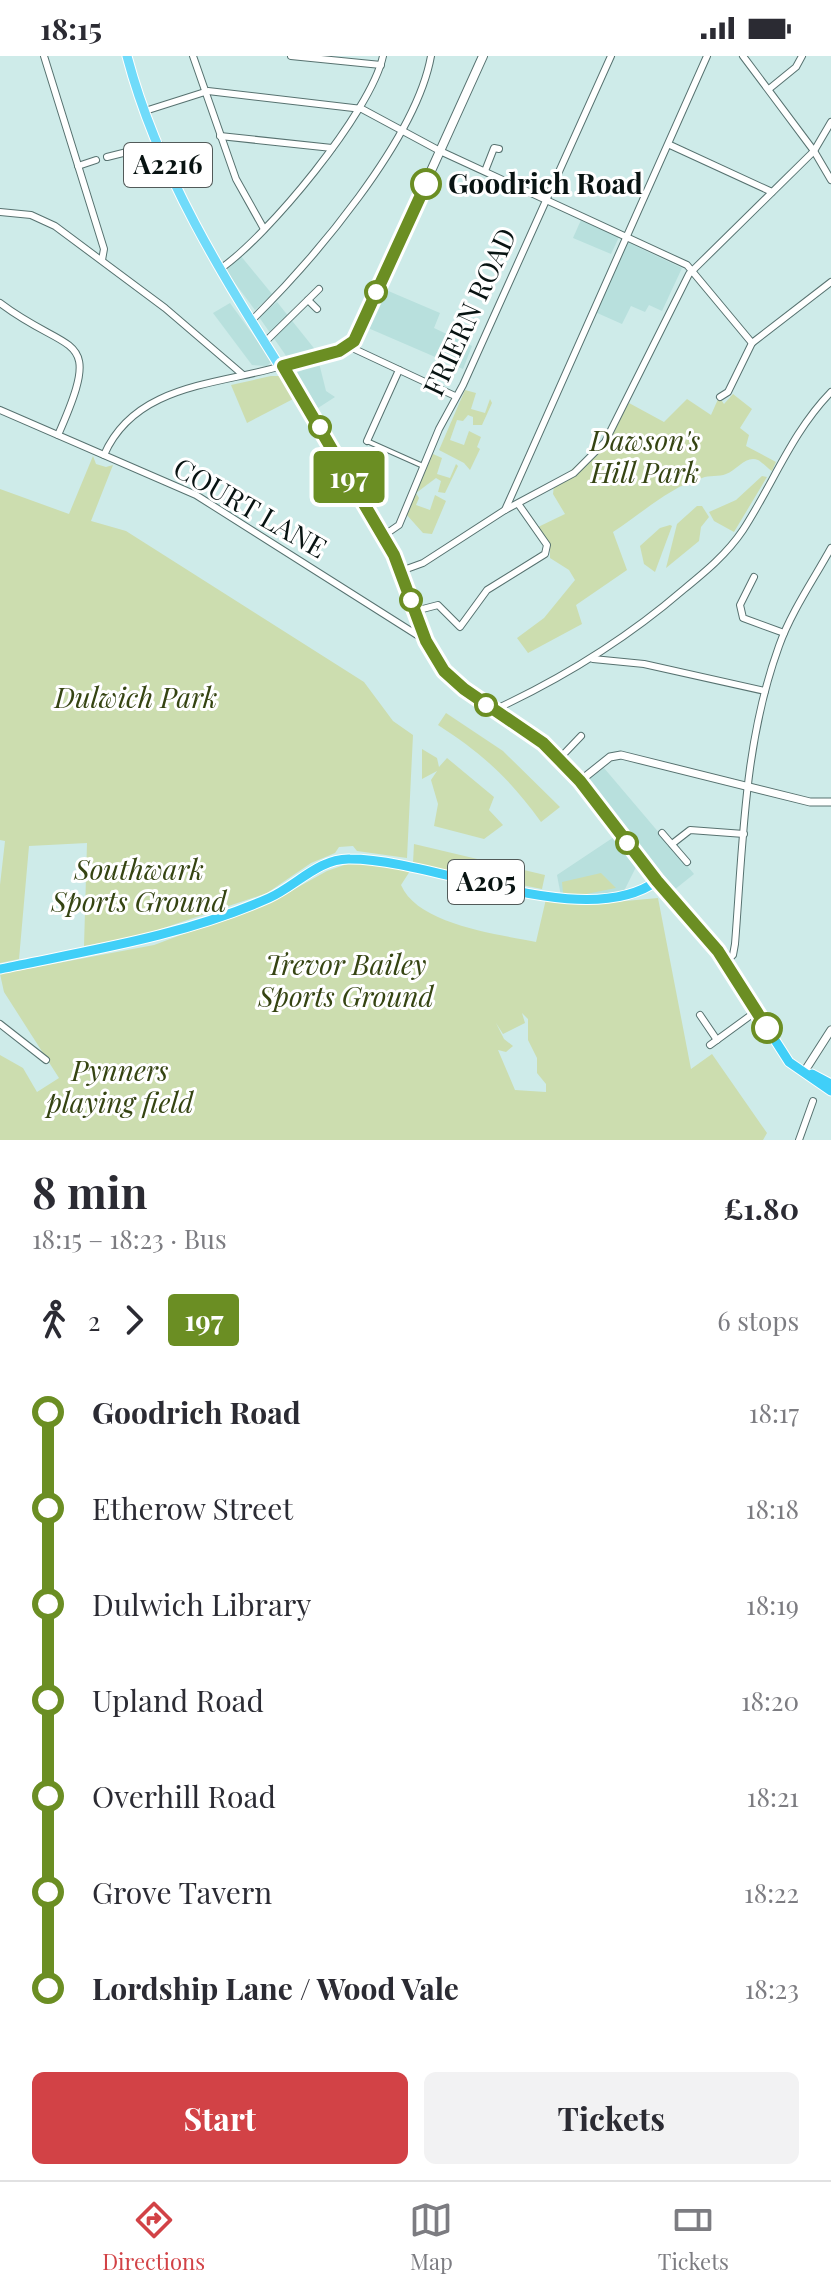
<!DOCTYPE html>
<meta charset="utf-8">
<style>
body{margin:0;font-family:"Playfair Display",serif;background:#f2f2f3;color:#2b2b33;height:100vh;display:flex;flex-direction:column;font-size:30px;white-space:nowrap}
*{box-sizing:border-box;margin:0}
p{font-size:26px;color:#7c7c81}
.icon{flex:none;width:44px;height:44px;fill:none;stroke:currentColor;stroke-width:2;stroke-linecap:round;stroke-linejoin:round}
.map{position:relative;height:1084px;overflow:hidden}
.details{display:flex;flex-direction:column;background:#fff;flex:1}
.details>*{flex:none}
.badge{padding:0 16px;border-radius:6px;font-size:28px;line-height:52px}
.map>.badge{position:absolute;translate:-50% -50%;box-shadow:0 0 0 4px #fff}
.legs{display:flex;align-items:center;gap:12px;height:88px;padding:0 32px;font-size:26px}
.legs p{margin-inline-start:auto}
.summary{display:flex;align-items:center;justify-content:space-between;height:136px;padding:0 32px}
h1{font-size:44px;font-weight:700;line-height:60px}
.primary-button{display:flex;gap:16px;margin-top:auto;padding:16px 32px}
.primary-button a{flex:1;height:92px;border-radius:12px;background:#d24246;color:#fff;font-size:32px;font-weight:700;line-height:92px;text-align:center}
.primary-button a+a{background:#f2f2f3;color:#2b2b33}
ul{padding:0 32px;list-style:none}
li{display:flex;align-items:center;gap:28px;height:96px;font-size:30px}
li i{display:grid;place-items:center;width:12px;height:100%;margin:0 10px;background:currentColor}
li i::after{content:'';width:20px;height:20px;margin:-10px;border:6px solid;border-radius:50%;background:#fff}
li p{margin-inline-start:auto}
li:first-child i{background:linear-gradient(#0000 50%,currentColor 0)}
li:last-child i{background:linear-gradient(currentColor 50%,#0000 0)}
.status{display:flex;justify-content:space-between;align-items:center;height:56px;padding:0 40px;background:#fff;direction:ltr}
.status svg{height:22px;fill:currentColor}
.tab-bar{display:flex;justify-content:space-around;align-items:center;height:112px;border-top:2px solid #e1e1e2;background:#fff;font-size:22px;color:#7c7c81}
.tab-bar a{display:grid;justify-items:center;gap:4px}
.tab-bar .on{color:#d24246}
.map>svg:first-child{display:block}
</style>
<div class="status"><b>18:15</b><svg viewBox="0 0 49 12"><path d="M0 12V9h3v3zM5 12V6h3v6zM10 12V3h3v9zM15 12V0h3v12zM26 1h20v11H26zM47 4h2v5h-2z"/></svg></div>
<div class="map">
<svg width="831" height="1084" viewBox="0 0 831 1084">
<rect width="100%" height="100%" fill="#ceebe9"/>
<g fill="#b8e0dd">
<path d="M581,164L619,181L611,198L573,182Z"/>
<path d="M627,186L682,212L662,255L649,249L645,256L631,250L622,268L595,256Z"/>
<path d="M240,199L272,238L255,254L223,211Z"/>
<path d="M386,234L440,257L434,272L472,290L463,313L368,272Z"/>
<path d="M277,246L317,296L289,304L259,261Z"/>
<path d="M230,247L272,305L267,310L252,309L213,257Z"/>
<path d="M319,307L326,335L335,341L318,352L296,317Z"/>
<path d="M604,712L694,818L674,834L586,725Z"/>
<path d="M617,779L636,811L624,835L581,843L561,840L557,819Z"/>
</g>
<g fill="#ccddaf" fill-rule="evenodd">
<path d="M271,320H282L297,341L247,367L231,329Z"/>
<path d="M465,334L476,337L471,353L485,357L490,343L492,347L482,369H473V361L468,359L463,365L457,364L450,384L464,389L469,375L481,381L477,391L480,393L470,414L464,407L439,394Z"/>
<path d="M733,338L752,353L740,372L749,379L746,390L776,406L772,415C767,412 762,406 758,404C746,399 737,414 726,418C719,421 709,419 702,422C669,431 640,459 613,476L627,514L576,549L582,568L528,597L517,582L544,562L575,524L569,514L550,502V490L536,472L565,458L553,438L554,429L603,386L629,347L664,366L687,343L711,359L719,341L724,348Z"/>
<path d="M433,398L442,402L437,418L450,422L456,408L458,410L445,437L438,436L441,425L436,422L416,437L419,442L416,449L430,454L435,439L446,445L432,478L423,477L406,458Z"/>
<path d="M93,400L96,408L106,411L113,409L91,465L126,475L364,626L393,665L413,679L407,802L357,795L353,790L339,791L335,797L311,807L267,837L143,879L84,890L87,787L29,790L19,903L0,907V829L5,785L0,784V433L69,458Z"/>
<path d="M762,420L767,421L734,476L714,465L709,456L736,444Z"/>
<path d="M697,450H702L709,461L701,471L699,485L666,512L677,468Z"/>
<path d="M670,469L672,470L655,516L644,508L640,490L660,472Z"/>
<path d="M446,657L503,695L560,751L541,766C510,723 483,698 438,669Z"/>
<path d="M422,693L437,702L439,711L447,702L494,741L489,754L503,769L484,783L434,770L438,748L431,724L437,715L422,723Z"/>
<path d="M414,788L545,819L542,833L413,807Z"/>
<path d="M350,807H369L410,815L401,829C418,869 498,878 536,886L546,843L582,849L658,842L691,1013L712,998L767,1077L763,1084H0V999L23,1012L37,1036L59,1022L4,936L0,918L154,889L275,844L327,815ZM522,957L528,963V984L537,1002V1017L546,1028V1036L515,1034L498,994L506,996L513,990L504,983L496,967L503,978L525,967Z"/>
<path d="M601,817L616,832L581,839L563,837L562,826Z"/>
</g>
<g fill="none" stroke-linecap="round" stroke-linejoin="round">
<defs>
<path id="pedestrian" d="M367,385L423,410"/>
<g id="minor">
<path d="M44,0L104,193L102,204"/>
<path d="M193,0L236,123L264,173"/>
<path d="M291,0L381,9"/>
<path d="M743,0L814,95L831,124"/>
<path d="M769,33L796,11L802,0"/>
<path d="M145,55L208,35L362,53L440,95L687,209L752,287"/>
<path d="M220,80L332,92"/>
<path d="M670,89L772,136"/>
<path d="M107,101L159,88"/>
<path d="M78,110L96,104"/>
<path d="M485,115L494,92L499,93"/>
<path d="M0,156L31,159L55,170L165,252L242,318"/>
<path d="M220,213C267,181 371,56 383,0"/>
<path d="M308,244L317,253"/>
<path d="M0,247C71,301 105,273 58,379"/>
<path d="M252,264C313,204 416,84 431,0"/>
<path d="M266,285L319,233"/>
<path d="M348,290L455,340"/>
<path d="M720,341L728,336L752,287L831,226"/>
<path d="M0,354L196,439L425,584"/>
<path d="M367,385L399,314"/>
<path d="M104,399C135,328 217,329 282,310"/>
<path d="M505,454L574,417L605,386L689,218L814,95L831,66"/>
<path d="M383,480L399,469L439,373L463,329L611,0"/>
<path d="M401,515L423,507L505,454L707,0"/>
<path d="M754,521L740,549L743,562L784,577"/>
<path d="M415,555L438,549L460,571L487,534L545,498L547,489L519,449"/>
<path d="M593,603L644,608L765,635"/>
<path d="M494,654C563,622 625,584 683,534C705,516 727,498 743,474C773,428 792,376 831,336"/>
<path d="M559,703L581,680"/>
<path d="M662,777L687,806"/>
<path d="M672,788L690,774L744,778"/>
<path d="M725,907L733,899L735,888C743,787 744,686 779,590C791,556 814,523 831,492"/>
<path d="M700,959L717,984"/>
<path d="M0,968L46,1004"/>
<path d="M710,989L758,954"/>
<path d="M799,1084L813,1045"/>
</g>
<g id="tertiary">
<path d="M580,725L610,701L621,699L810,746H831"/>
<path d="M806,1013L831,974"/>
</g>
<path id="secondary" d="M283,310L339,295L354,285L483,0"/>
<path id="primary" d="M127,0C168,155 268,285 348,421C364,446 381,472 394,499C413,537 418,581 444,615C468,646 511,662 541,686C588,723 621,779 657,825"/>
<g id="trunk">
<path d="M0,913C91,894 183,880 269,842C296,830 319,802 350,803C436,803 584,877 657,825L718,895L789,1006L831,1035"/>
<path d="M812,1018L831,1028"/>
</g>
</defs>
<use href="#pedestrian" stroke="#577270" stroke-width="6"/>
<use href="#minor" stroke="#577270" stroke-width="8"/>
<use href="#tertiary" stroke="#577270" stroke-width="9"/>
<use href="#secondary" stroke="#577270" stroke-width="10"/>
<use href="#primary" stroke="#fff" stroke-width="11"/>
<use href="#trunk" stroke="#fff" stroke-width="11"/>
<use href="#pedestrian" stroke="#fff" stroke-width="4"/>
<use href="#minor" stroke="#fff" stroke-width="6"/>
<use href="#tertiary" stroke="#fff" stroke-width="7"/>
<use href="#secondary" stroke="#fff" stroke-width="8"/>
<use href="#primary" stroke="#70dbfa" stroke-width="9"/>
<use href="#trunk" stroke="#40cff8" stroke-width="9"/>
</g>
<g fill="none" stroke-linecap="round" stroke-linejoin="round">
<defs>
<path id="line-1" d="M426,128L354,285L339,295L283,310L394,499L426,585L444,615L464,633L543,687L580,725L657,825L718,895L767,972"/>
</defs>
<use href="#line-1" stroke="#fff" stroke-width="18"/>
<use href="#line-1" stroke="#6b8e23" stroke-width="12"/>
</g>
<g fill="#fff" stroke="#6b8e23" stroke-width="4">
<circle cx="426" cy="128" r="14"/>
<circle cx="376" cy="236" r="10"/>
<circle cx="320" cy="371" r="10"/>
<circle cx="411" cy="544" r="10"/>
<circle cx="486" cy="649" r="10"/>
<circle cx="627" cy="787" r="10"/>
<circle cx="767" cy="972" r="14"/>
</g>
<g text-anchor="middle" stroke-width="6" stroke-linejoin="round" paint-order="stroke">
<g fill="#fff" stroke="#525a59" stroke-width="2">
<rect x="124" y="87" width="88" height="44" rx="6"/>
<rect x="448" y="804" width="76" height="44" rx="6"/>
</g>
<g font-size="26" font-weight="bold" fill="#081312">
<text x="168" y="118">A2216</text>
<text x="486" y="835">A205</text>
</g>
<g font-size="28" font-weight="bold" fill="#081312" stroke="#fff" text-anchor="start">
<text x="448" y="138">Goodrich Road</text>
</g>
<g font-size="28" fill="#081312" stroke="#fff">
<text transform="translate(470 256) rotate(-65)" y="10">FRIERN ROAD</text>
<text transform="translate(250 452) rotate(30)" y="10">COURT LANE</text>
</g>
<g font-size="28" font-style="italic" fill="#354412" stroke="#fff">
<text x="645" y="395">Dawson's<tspan x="645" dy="32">Hill Park</tspan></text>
<text x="136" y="652">Dulwich Park</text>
<text x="139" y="824">Southwark<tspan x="139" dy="32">Sports Ground</tspan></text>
<text x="346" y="919">Trevor Bailey<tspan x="346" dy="32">Sports Ground</tspan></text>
<text x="120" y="1025">Pynners<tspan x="120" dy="32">playing field</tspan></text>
</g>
</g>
</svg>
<b class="badge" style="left:349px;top:421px;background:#6b8e23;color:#fff">197</b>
</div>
<section class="details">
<div class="summary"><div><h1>8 min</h1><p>18:15 – 18:23 · Bus</p></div><b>£1.80</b></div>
<div class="legs"><svg class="icon" aria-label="walk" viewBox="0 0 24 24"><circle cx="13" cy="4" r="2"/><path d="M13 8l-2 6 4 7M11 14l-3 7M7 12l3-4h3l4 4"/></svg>2<svg class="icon" aria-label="forward" viewBox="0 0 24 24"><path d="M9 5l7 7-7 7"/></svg><b class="badge" style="background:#6b8e23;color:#fff">197</b><p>6 stops</p></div>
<ul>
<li><i style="color:#6b8e23"></i><b>Goodrich Road</b><p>18:17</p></li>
<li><i style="color:#6b8e23"></i><span>Etherow Street</span><p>18:18</p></li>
<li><i style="color:#6b8e23"></i><span>Dulwich Library</span><p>18:19</p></li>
<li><i style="color:#6b8e23"></i><span>Upland Road</span><p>18:20</p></li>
<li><i style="color:#6b8e23"></i><span>Overhill Road</span><p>18:21</p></li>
<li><i style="color:#6b8e23"></i><span>Grove Tavern</span><p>18:22</p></li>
<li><i style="color:#6b8e23"></i><b>Lordship Lane / Wood Vale</b><p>18:23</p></li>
</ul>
<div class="primary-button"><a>Start</a><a>Tickets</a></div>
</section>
<nav class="tab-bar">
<a class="on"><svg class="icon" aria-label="directions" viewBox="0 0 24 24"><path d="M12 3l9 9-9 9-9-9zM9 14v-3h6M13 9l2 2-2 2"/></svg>Directions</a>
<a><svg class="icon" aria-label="map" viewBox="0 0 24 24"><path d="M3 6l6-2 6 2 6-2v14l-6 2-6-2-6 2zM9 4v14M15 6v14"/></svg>Map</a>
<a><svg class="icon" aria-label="tickets" viewBox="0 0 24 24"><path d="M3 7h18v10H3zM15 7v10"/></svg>Tickets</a>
</nav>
